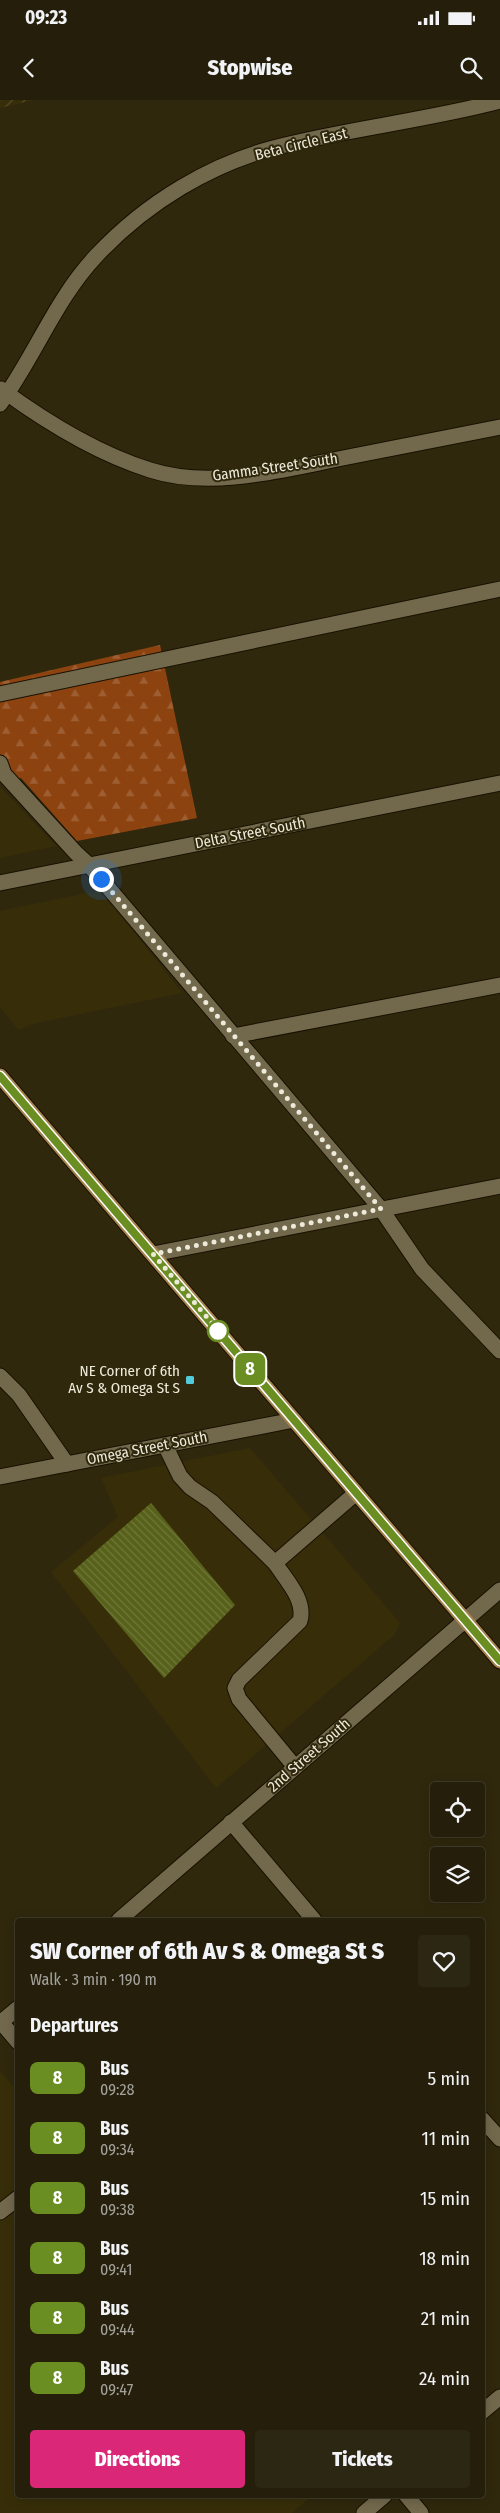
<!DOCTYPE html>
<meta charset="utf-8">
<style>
body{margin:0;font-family:"Fira Sans Condensed",sans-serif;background:#2c2713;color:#f1f3f6;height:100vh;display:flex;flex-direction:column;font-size:19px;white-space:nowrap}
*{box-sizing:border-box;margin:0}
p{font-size:16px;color:#a3a29c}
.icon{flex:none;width:28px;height:28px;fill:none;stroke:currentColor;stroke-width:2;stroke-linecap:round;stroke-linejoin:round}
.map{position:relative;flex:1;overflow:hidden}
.sheet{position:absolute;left:15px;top:1818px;width:470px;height:580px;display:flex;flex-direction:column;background:#241e0a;border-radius:5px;box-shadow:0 2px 12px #0003,0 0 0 1px #413c2b}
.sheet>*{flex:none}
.badge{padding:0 10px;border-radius:8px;font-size:18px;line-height:32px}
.buttons{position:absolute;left:430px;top:1682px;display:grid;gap:10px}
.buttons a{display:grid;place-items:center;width:55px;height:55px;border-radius:5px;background:#241e0a;box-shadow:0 2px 12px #0003,0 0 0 1px #413c2b;font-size:25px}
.you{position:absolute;width:25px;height:25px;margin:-12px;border:4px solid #fff;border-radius:50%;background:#1a73e8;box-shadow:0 0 0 8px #1a73e833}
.map>.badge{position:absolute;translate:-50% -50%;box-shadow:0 0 0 2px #fff}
h2{padding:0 15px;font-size:19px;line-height:45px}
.round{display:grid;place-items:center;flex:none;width:52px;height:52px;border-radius:5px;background:#2c2713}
.head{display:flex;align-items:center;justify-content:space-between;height:85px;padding:0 15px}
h1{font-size:24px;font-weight:800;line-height:38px}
.cta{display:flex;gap:10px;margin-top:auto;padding:10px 15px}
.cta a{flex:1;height:58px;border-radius:5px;background:#db2777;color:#fff;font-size:20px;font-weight:800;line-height:58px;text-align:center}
.cta a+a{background:#2c2713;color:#f1f3f6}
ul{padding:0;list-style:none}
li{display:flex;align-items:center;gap:15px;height:60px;padding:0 15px}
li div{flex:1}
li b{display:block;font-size:19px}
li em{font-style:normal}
li .badge{min-width:55px;font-weight:700;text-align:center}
.status{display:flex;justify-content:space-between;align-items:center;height:35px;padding:0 25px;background:#241e0a;direction:ltr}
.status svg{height:14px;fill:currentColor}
header{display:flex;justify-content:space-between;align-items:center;height:65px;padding:0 15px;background:#241e0a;font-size:22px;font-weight:800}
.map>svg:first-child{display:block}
</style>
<div class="status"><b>09:23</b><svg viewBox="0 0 49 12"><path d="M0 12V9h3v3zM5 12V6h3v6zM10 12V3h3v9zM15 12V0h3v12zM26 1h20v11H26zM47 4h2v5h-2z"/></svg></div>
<header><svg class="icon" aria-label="back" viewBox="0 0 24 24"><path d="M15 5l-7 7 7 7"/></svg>Stopwise<svg class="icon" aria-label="search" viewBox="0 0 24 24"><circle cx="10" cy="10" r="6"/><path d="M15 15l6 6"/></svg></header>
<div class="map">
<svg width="500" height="2413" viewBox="0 0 500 2413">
<defs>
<pattern id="industrial-furrows" width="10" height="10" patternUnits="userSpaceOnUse" patternTransform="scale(1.25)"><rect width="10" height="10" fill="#372e09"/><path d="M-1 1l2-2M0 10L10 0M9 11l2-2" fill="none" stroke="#544c2c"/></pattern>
<pattern id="forest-firs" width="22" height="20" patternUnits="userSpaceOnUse" patternTransform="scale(1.25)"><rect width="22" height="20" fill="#8d4310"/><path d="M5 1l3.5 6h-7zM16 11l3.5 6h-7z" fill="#9d5e32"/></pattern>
<pattern id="building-back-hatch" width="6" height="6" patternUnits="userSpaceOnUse" patternTransform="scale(1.25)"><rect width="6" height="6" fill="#57611a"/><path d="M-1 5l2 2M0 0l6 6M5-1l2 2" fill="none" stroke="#6f783b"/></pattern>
</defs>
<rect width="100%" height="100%" fill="#30280d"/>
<g fill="#372e09">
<path d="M0,687L56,746L0,758Z"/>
<path d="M101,790L182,893L32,924L19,930L0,907V811Z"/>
<path d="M250,1348L400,1523L394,1535L216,1688L51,1472L118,1417L101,1378Z"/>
<path d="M0,1971L18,1991V2395H313L292,2413H0Z"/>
</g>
<path fill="url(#industrial-furrows)" d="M0,0H34L0,8Z"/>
<path fill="url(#forest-firs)" d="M160,545L197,718L77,741L21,678L0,682V582Z"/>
<path fill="url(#building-back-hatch)" d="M151,1403L235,1505L164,1578L73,1471Z"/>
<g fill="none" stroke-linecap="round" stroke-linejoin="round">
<defs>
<g id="minor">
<path d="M1,289C46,322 96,353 150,370C212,390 286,369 348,357C398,347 449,337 500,327"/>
<path d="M0,304C35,256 56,198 97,155C146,103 211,63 281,46C353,28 428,20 500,1"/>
<path d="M0,594L500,489"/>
<path d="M0,663L4,674L76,753L89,765L381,1109L422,1169L500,1251"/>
<path d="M0,783L500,683"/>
<path d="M233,936L500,885"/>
<path d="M153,1154L500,1086"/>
<path d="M0,1276L19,1295L67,1364"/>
<path d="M165,1345L180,1376L190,1387L212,1402L275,1463"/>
<path d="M0,1377L294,1320"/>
<path d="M295,1667L239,1599L235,1588L239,1580L300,1521C306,1500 286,1480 275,1463L356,1393"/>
<path d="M231,1722L314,1820"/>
<path d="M119,1820L500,1490"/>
<path d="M0,1921L18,1942"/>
<path d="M0,1923L18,1908"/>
<path d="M482,2019L500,2039"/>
<path d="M0,2112L18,2098"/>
<path d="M482,2312L500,2297"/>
<path d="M406,2395L421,2413"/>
<path d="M364,2413L385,2395"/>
</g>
<path id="major" d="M0,976L500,1561"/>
</defs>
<use href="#minor" stroke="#181100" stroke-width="17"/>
<use href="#major" stroke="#181100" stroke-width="17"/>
<use href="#minor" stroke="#72694d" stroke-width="15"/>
<use href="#major" stroke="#a5824c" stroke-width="15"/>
</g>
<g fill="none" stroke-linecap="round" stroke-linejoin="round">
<defs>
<path id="line" d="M0,976L500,1561"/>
</defs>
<use href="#line" stroke="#fff" stroke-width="11"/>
<use href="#line" stroke="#6b8e23" stroke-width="8"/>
<path stroke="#eeeada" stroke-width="5" stroke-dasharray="0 9" d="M101,779L381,1109L153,1154L223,1236L218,1231"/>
</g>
<circle fill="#fff" stroke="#6b8e23" stroke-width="2.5" cx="218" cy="1231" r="10"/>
<rect fill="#52cbda" stroke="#30280d" stroke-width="2" x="185" y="1275" width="10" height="10" rx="2.5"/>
<g text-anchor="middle" stroke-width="4" stroke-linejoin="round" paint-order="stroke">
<g font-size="15" fill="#eeeada" stroke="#30280d">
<text transform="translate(301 44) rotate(-14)" y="5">Beta Circle East</text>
<text transform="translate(275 367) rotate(-8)" y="5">Gamma Street South</text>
<text transform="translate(250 733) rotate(-11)" y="5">Delta Street South</text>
<text transform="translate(147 1348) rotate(-11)" y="5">Omega Street South</text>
<text transform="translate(309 1655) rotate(-41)" y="5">2nd Street South</text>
</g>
<g font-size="15" fill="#eeeada" stroke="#30280d" text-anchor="end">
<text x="180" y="1276">NE Corner of 6th<tspan x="180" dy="17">Av S &amp; Omega St S</tspan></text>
</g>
</g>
</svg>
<div class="buttons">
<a><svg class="icon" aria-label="locate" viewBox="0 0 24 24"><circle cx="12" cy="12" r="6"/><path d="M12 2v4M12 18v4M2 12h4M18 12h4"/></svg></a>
<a><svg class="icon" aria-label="layers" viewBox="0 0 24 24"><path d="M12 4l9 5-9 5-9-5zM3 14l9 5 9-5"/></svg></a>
</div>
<div class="you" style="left:101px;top:779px"></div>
<b class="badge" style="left:250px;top:1269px;background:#6b8e23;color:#fff">8</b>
<section class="sheet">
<div class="head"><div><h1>SW Corner of 6th Av S &amp; Omega St S</h1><p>Walk · 3 min · 190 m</p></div><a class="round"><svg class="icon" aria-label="heart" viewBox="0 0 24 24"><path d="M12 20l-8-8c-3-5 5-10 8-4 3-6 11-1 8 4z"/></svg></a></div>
<h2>Departures</h2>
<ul>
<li><span class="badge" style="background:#6b8e23;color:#fff">8</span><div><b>Bus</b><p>09:28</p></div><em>5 min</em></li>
<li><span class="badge" style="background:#6b8e23;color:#fff">8</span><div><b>Bus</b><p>09:34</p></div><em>11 min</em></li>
<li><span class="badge" style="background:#6b8e23;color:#fff">8</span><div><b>Bus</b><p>09:38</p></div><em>15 min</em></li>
<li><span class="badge" style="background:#6b8e23;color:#fff">8</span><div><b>Bus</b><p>09:41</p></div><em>18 min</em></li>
<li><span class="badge" style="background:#6b8e23;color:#fff">8</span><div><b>Bus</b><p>09:44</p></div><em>21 min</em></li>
<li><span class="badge" style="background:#6b8e23;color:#fff">8</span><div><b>Bus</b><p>09:47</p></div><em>24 min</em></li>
</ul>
<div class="cta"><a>Directions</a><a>Tickets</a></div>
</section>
</div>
